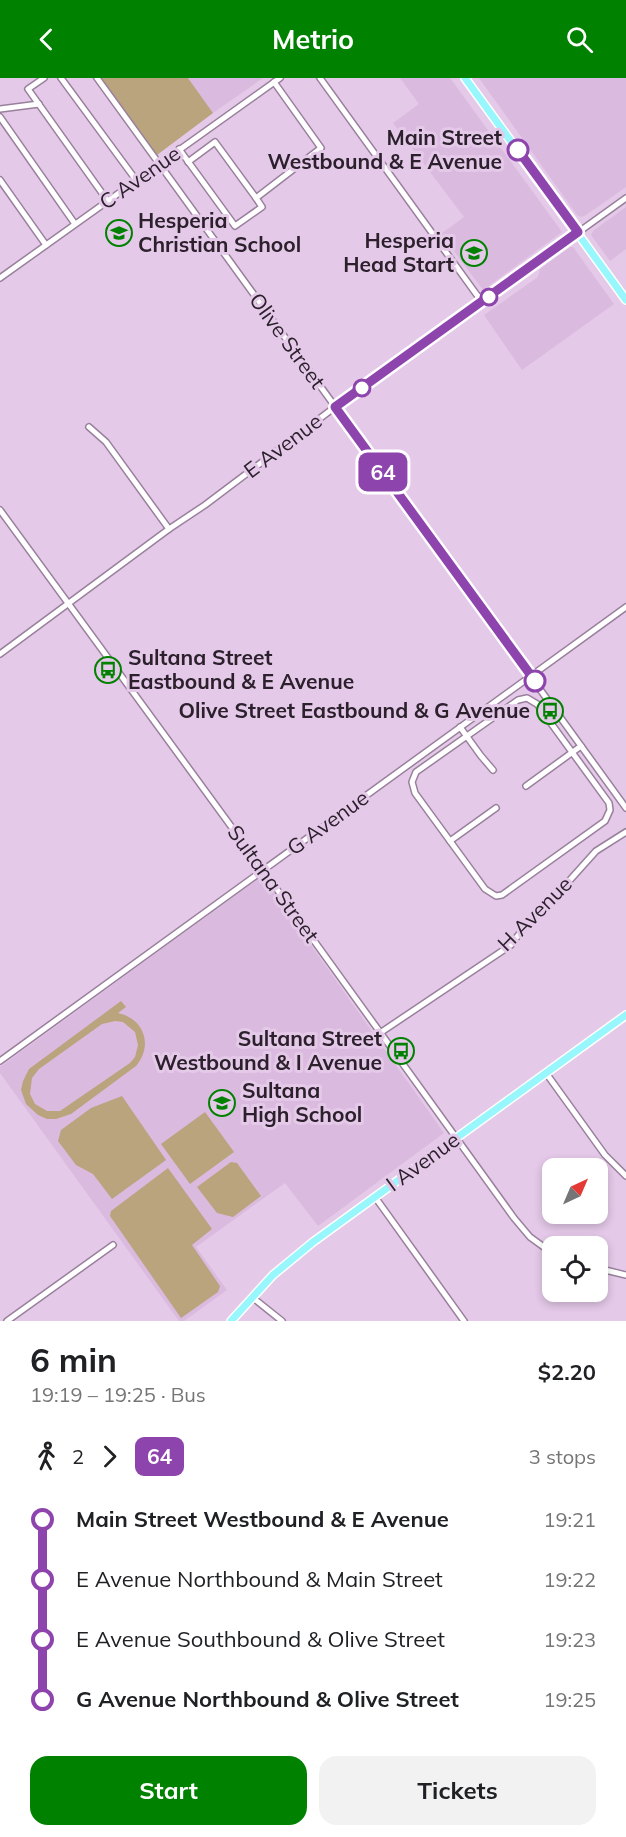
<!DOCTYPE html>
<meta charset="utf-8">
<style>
body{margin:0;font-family:Mulish,sans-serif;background:#f2f2f2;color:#202124;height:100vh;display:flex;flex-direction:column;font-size:22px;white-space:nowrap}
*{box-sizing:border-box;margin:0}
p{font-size:20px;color:#757577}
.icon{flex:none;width:33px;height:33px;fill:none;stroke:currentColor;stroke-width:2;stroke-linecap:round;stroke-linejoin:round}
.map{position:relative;height:1243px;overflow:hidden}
.drawer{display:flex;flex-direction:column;background:#fff;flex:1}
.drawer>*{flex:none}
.badge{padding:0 12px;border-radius:9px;font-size:21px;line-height:39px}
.needle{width:39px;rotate:44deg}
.buttons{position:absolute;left:542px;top:1080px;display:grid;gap:12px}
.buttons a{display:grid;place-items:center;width:66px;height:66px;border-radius:12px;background:#fff;box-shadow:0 3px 9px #0003;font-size:30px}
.map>.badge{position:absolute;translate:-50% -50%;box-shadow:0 0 0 3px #fff}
.legs{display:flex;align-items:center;gap:9px;height:66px;padding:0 30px;font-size:20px}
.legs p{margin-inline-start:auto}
.head{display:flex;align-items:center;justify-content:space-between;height:102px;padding:0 30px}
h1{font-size:33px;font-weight:700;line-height:45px}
.cta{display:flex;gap:12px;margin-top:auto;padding:12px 30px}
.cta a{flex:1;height:69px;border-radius:18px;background:#008200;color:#fff;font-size:24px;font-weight:700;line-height:69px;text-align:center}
.cta a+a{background:#f2f2f2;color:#202124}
ul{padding:0 30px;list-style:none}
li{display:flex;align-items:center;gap:21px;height:60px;font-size:22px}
li i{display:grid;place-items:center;width:9px;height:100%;margin:0 8px;background:currentColor}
li i::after{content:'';width:15px;height:15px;margin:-8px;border:4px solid;border-radius:50%;background:#fff}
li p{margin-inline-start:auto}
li:first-child i{background:linear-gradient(#0000 50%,currentColor 0)}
li:last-child i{background:linear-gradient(currentColor 50%,#0000 0)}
header{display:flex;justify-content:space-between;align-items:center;height:78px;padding:0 30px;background:#008200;color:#fff;font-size:27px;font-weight:700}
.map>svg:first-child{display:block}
</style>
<header><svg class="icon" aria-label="back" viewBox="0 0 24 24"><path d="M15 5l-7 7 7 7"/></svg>Metrio<svg class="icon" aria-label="search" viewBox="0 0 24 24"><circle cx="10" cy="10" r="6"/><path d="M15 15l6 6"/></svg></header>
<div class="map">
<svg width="626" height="1243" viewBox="0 0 626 1243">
<rect width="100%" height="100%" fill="#e4c9e8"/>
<g fill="#dbbadf">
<path d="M188,0H263L213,35Z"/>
<path d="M400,0H450L562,154L483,212L441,156L464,139L393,45L419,26Z"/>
<path d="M479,0H626V109L586,137L581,139L577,137Z"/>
<path d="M626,129V171L610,183L591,157L593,153Z"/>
<path d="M570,169H573L614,226L522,292L484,237L538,199L540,191Z"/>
<path d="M262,798L444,1055L318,1148L285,1105L196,1169L227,1212L184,1243H179L0,995V989Z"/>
</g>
<g fill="#b9a47d" fill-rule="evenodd">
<path d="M101,0H188L213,35L157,77Z"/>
<path d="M121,923L126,929L118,935C145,941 153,968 136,988L71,1036L56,1041H47L38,1037L26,1026L21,1012L23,1003L29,991ZM115,943L123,944L135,954L138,967L135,979L130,985L60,1033H47L35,1026L30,1016L32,1000L39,991L102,946Z"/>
<path d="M122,1018L166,1082L112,1121L93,1096L76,1087L58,1063L61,1052L91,1030Z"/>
<path d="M205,1034L234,1074L190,1106L161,1066Z"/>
<path d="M231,1084L237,1085L261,1118L233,1139L217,1135L197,1109Z"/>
<path d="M168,1090L212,1151L192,1167L220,1208L218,1214L181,1240L110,1138L111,1133Z"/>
</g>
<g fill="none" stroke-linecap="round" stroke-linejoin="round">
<defs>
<g id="minor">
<path d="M44,0L28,11L107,122"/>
<path d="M61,0L136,102"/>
<path d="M97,0L626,730"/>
<path d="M320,0L482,224"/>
<path d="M0,31L39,26"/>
<path d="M0,39L75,146"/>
<path d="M179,71L235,148L262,129L256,120L321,70L274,4"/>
<path d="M188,84L215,64L256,120"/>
<path d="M0,102L46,167"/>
<path d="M0,200L280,0"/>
<path d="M89,349L106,364L169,451"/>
<path d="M0,432L263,792L514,1140L530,1159L552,1175"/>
<path d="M0,576L169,451L205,427L335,329L626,120"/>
<path d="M527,620L537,626L609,725L610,732L605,743L502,817L496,818L485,811L415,715L412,704L416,694L518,622Z"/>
<path d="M460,649L481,678L493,692"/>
<path d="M526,708L581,668"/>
<path d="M450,763L496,730"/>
<path d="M380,955L511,867L525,848L552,822L596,773L626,754"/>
<path d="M0,983L626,529"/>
<path d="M546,995L605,1077L626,1098"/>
<path d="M375,1119L464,1243"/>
<path d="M597,1190L626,1197"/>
<path d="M252,1219L282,1243"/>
<path d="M7,1243L113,1167"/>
</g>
<g id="major">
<path d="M465,0L626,222"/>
<path d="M231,1243L273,1197L313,1164L626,937"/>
</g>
</defs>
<use href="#minor" stroke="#99809c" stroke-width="8"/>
<use href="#major" stroke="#fff" stroke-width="10"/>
<use href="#minor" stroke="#fff" stroke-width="5"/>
<use href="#major" stroke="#98f6fd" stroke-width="7"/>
</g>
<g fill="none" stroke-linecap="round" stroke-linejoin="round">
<defs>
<path id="line-1" d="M518,72L578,154L335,329L535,603"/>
</defs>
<use href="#line-1" stroke="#fff" stroke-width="14"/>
<use href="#line-1" stroke="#8e44ad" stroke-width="9"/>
</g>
<defs>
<symbol id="school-ring" viewBox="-11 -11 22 22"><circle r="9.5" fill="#e4c9e8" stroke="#008200" stroke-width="1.5"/><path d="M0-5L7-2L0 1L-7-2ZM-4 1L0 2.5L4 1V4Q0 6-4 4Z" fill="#008200"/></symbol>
<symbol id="bus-ring" viewBox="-11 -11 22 22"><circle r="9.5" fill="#e4c9e8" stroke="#008200" stroke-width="1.5"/><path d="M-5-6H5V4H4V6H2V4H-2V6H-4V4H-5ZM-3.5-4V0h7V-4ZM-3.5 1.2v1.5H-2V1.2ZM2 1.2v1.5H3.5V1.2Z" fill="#008200"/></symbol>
</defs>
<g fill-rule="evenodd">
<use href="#school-ring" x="104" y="140" width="30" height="30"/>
<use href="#school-ring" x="459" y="160" width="30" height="30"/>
<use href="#bus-ring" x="93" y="577" width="30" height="30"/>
<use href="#bus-ring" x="535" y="618" width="30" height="30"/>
<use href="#bus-ring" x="386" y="958" width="30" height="30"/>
<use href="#school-ring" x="207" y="1010" width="30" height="30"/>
</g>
<g fill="#fff" stroke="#8e44ad" stroke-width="3">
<circle cx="518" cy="72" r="10"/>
<circle cx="489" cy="219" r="8"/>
<circle cx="362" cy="310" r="8"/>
<circle cx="535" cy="603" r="10"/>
</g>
<g text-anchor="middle" stroke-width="6" stroke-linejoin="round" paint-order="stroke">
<g font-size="21" font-weight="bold" fill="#2b202c" stroke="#e4c9e8" text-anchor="end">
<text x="502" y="67">Main Street<tspan x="502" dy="24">Westbound &amp; E Avenue</tspan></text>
</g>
<g font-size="21" fill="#2b202c" stroke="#e4c9e8">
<text transform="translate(140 100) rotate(-35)" y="7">C Avenue</text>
<text transform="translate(287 263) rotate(54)" y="7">Olive Street</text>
<text transform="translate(283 368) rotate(-37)" y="7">E Avenue</text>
<text transform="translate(328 745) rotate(-36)" y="7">G Avenue</text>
<text transform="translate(273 806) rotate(54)" y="7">Sultana Street</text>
<text transform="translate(535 836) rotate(-45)" y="7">H Avenue</text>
<text transform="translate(423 1084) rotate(-36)" y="7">I Avenue</text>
</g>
<g font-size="21" font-weight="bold" fill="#2b202c" stroke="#e4c9e8" text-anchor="start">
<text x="138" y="150">Hesperia<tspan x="138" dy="24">Christian School</tspan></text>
<text x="454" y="170" text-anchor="end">Hesperia<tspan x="454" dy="24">Head Start</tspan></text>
<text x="128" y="587">Sultana Street<tspan x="128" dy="24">Eastbound &amp; E Avenue</tspan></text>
<text x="530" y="640" text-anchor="end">Olive Street Eastbound &amp; G Avenue</text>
<text x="382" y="968" text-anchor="end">Sultana Street<tspan x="382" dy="24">Westbound &amp; I Avenue</tspan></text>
<text x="242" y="1020">Sultana<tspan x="242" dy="24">High School</tspan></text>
</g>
</g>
</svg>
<div class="buttons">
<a><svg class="needle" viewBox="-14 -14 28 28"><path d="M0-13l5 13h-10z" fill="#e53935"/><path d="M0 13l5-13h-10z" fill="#757577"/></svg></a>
<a><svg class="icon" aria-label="locate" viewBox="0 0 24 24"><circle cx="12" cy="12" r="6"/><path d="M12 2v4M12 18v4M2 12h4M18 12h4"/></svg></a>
</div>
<b class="badge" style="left:383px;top:394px;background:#8e44ad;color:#fff">64</b>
</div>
<section class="drawer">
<div class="head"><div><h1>6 min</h1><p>19:19 – 19:25 · Bus</p></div><b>$2.20</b></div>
<div class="legs"><svg class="icon" aria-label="walk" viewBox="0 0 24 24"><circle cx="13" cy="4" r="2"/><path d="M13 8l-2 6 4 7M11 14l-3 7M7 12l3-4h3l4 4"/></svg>2<svg class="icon" aria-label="forward" viewBox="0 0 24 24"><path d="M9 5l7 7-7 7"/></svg><b class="badge" style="background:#8e44ad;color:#fff">64</b><p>3 stops</p></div>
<ul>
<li><i style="color:#8e44ad"></i><b>Main Street Westbound &amp; E Avenue</b><p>19:21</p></li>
<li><i style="color:#8e44ad"></i><span>E Avenue Northbound &amp; Main Street</span><p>19:22</p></li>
<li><i style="color:#8e44ad"></i><span>E Avenue Southbound &amp; Olive Street</span><p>19:23</p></li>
<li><i style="color:#8e44ad"></i><b>G Avenue Northbound &amp; Olive Street</b><p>19:25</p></li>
</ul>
<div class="cta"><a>Start</a><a>Tickets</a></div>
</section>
